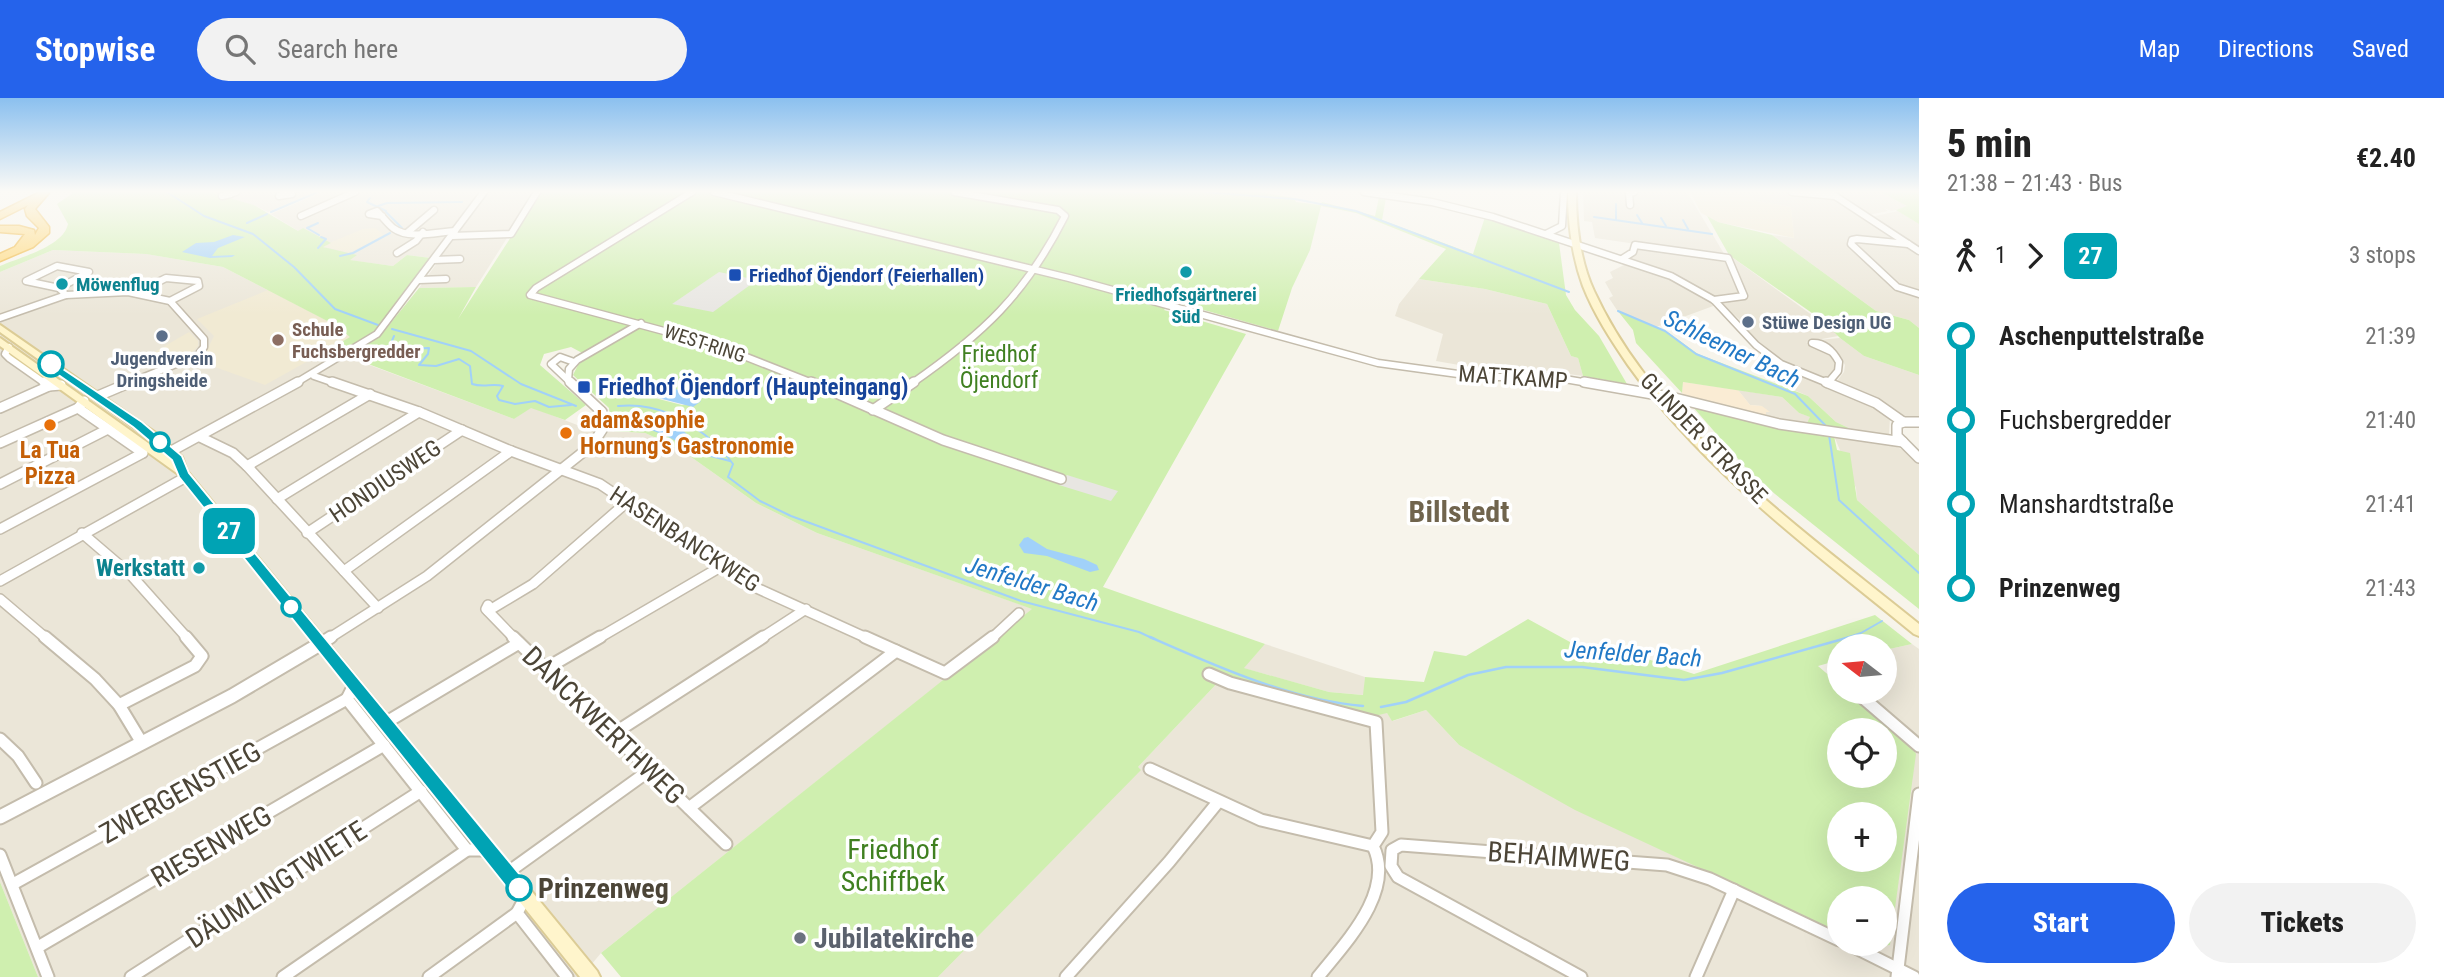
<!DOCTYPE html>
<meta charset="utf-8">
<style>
body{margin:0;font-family:"Roboto Condensed",sans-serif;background:#f2f2f2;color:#222;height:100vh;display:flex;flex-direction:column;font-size:26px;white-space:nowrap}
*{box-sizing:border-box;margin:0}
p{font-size:23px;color:#767676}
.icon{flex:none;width:38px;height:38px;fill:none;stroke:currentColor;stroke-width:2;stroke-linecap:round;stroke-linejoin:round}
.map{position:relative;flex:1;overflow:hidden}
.drawer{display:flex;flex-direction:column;background:#fff;width:525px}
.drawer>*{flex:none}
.badge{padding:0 14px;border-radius:10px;font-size:24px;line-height:46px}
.needle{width:46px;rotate:286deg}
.buttons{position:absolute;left:1827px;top:536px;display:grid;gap:14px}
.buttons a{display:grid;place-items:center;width:70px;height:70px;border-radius:50%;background:#fff;box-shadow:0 7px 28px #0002;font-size:35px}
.map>.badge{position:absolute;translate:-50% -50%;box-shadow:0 0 0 4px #fff}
.legs{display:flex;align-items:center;gap:10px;height:77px;padding:0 28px;font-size:23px}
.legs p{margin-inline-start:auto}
.overview{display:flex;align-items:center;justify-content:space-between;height:119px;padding:0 28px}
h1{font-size:38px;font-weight:800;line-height:52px}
.cta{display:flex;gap:14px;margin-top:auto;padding:14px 28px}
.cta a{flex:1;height:80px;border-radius:42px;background:#2563eb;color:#fff;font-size:28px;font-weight:800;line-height:80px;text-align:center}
.cta a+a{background:#f2f2f2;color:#222}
ul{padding:0 28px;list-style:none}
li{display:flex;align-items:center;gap:24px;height:84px;font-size:26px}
li i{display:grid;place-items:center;width:10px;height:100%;margin:0 9px;background:currentColor}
li i::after{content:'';width:18px;height:18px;margin:-9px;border:5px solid;border-radius:50%;background:#fff}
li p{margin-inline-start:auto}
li:first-child i{background:linear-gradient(#0000 50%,currentColor 0)}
li:last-child i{background:linear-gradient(currentColor 50%,#0000 0)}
header{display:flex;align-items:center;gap:42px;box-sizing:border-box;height:98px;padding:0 35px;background:#2563eb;color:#fff}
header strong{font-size:33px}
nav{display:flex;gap:38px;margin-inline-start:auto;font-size:24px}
.search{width:490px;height:63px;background:#f2f2f2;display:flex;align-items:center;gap:18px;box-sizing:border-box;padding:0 24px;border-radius:38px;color:#767676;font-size:26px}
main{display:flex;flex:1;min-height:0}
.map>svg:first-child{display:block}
</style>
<header>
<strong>Stopwise</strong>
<div class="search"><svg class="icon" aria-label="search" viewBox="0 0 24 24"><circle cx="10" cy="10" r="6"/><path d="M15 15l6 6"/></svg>Search here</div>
<nav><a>Map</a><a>Directions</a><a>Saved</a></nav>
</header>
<main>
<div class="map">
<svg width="1919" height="879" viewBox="0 0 1919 879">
<rect width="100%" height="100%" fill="#f7f4eb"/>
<g fill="#ebe6d8">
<path d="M209,94H315L268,114L254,107Z"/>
<path d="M322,94H536L476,189L419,190L440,161L407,157L393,168L348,162L322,148L271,116Z"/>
<path d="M1583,94H1687L1726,159L1595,140L1592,124L1584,123Z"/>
<path d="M1745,94H1784L1836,102L1919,156V230L1909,222L1876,213L1772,137L1794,140L1791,109L1756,103Z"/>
<path d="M1832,94H1880L1909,109L1891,113L1884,110L1888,113L1868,117Z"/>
<path d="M1898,113L1919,126V150L1871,119Z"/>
<path d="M1637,149L1733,162L1729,157L1834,233L1838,238L1806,244L1829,255L1835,266L1834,271L1827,279L1813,278L1785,266L1760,247L1739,221L1712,197L1678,179L1628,162L1635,157Z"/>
<path d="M53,152L146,156L223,169L335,227L339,246L358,252L348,259L514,321L531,309L590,332L645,335L677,349L756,405L817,435L1033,511L601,855L581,879H38L0,784V174Z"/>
<path d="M1628,165L1667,178L1716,207L1656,229L1617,212L1609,200L1613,198L1605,184L1613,180L1610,174Z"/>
<path d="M1419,181L1485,191L1547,206L1571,258L1578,260L1583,278L1533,271L1488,272L1436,263L1443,236L1395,218L1399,206Z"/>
<path d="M1840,240L1864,258L1919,277V320L1909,321L1898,317L1875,300L1837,283L1844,274L1845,267L1840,258L1819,242Z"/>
<path d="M1774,265L1790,274L1864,302L1890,320L1889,336L1885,338L1857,334L1836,324L1808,298L1764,279Z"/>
<path d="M1738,292L1782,299L1799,315L1811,319L1806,327L1759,318L1762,308L1750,307Z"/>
<path d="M1834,338L1891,346L1907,354L1919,365V457L1857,402L1856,390Z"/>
<path d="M1265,546L1365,579L1364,597L1329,594L1243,570Z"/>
<path d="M1912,546L1919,551V879H938L1140,672L1137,670L1222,580L1387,615L1393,623L1426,612L1459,647L1575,711L1839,835V845H1861L1870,849L1889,847L1910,645L1849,593H1885V552Z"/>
</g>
<path fill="#faecd4" d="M1683,284L1738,292L1750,307L1762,308L1770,314H1766V318L1759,316L1686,299L1682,295Z"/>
<g fill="#f1ead3">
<path d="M1690,94H1745L1756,103L1791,109L1794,140L1718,124L1701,115Z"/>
<path d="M375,130L384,137L349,155L322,148L363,131Z"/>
<path d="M268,192L335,227L351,239L265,287L201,264L214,238L197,221Z"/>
<path d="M189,234L198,243V248L187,260L183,262L151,256Z"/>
</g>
<g fill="#cfefaf" fill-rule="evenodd">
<path d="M74,94H209L254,107L298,133L303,130L331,145L323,149L357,157L350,162L393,168L407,157L431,160L378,232L352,250L338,246L350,239L335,227L223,169L146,156L53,152L0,174V168C20,159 63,149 68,126L57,106Z"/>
<path d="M540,94H1259L1294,100L1296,104L1320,107L1322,104L1375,118L1379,99L1386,100L1382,122L1473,156L1485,119L1559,145L1566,197L1575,212L1599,238L1627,286L1583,278L1578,260L1571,258L1547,206L1485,191L1419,181L1446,151L1356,115L1321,108L1310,152L1292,190L1278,233L1172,203L1164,212L1246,236L1103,489L1265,546L1244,570L1329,594L1363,597L1365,579L1424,584L1434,553L1466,558L1528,521L1601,561L1638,558L1694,576L1875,517L1912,546L1885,552V548H1839V562L1818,568L1839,586V593H1849L1910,645L1916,656L1890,847L1870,849L1861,845H1885V800H1839V835L1575,712L1459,647L1426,612L1392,623L1387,615L1366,620L1222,580L1138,669L1141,672L938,879H621L601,855L1032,511L817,435L756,405L677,349L645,335L611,333L609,310L573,277L578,267L588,258L571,249L544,256L540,267L586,307L565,322L531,310L514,321L347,258L385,232L419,190L476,189L458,221ZM655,286L674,290L701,303L682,307L651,299ZM1839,632H1885V677H1839ZM1839,716H1885V761H1839Z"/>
<path d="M1880,94H1919V126L1896,112L1907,108Z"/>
<path d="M1707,118L1718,124L1772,137L1876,213L1909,222L1919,230V277L1864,258L1840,240L1822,222L1729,157Z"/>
<path d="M1617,212L1669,235L1698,256L1808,298L1836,324L1857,334L1806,327L1810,319L1799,315L1782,299L1683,284L1682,295L1636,245L1633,232Z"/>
<path d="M1693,309L1834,338L1837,352L1850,355L1857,402L1919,457V511L1775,396L1746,370Z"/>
<path d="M0,784L38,879H0Z"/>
</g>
<g fill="#e8e6e2">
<path d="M719,174L757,182L713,214L672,206Z"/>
<path d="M1067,377L1118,393L1111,403L1059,387Z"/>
</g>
<g fill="#a1d1f9">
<path d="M233,137L245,139L218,150L212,158L235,157L232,159L210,160L182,154L196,145L214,144Z"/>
<path d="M655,286L674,290L701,303L693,309L651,298L645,291Z"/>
<path d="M650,320L679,329L709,356L701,357L667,338L640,328Z"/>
<path d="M1028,439L1047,451L1084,461L1097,467L1099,472L1090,474L1047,458L1024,455L1019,447L1024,440Z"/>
</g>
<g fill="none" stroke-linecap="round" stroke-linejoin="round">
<g stroke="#a1d1f9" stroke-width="2">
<path d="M167,94L204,118L253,136L294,169L335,211L378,227"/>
<path d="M1131,94H1150"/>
<path d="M1204,94L1294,101"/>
<path d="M370,100L367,104L386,113"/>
<path d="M1295,101L1356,113L1569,194"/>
<path d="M1616,106V122"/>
<path d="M378,108L387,105L462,104"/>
<path d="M271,114L318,94"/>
<path d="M386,114L402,130"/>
<path d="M1637,117L1642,125"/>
<path d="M1594,119L1712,136"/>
<path d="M1661,120L1666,128"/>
<path d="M1683,122L1688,131"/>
<path d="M247,125L267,116"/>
<path d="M318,125L307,130L319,137"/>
<path d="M318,150L326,141L321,139"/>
<path d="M340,158L353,155L390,135"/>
<path d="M1618,213L1665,233L1696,256L1795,296L1825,327"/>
<path d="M392,231L471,253L521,286L576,308"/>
<path d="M394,238L391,245L407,251L429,250L428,256L419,267L436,268L459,261L470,268L472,286C484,290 492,285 503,288L497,298L499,302L515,306L535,303L549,309L571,307"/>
<path d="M618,308C657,304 687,321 716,346"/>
<path d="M1829,337L1839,402L1919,475"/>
<path d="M722,352L733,366L728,379L760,403L791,418L1021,503L1139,534L1154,541"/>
<path d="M707,357L730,363"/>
<path d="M1843,541L1861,535L1882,523"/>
</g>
<g stroke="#a1d1f9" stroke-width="2.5">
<path d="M1150,539C1216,568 1291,602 1363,608"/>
<path d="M1381,609L1406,604L1468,577L1506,569H1582L1684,582L1722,575L1850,539"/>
</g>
<defs>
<g id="minor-far2">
<path d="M692,94L536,190L530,197L716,247L815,286"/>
<path d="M714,94L1069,180L1378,265L1480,279H1553L1594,286"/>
<path d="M1364,94L1432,104L1493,119L1671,178L1714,202L1756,247L1781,266L1830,286"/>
<path d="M1792,94L1835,98"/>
<path d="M1829,94L1919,153"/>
<path d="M285,95L292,96L279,98Z"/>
<path d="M231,96L222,98L236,94"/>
<path d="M1630,107L1629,95L1634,94"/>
<path d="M301,118L355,94"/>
<path d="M382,118L369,116L377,113C382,118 387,125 393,130C409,142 437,134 455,133"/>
<path d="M408,134L434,112"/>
<path d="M1546,136L1562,128L1564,94"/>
<path d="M452,138L511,136L537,94"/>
<path d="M1908,146L1857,141L1852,142L1851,146L1897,189L1919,196"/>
<path d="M397,155L416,143L423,134"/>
<path d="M1622,161L1633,154L1635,147L1728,160L1744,198L1714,202"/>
<path d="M434,162L460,161"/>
<path d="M57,168L89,174L59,190L26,183Z"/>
<path d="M419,182L446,181"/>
<path d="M59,190L66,197"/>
<path d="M136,195L166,180L198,183L199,188L170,203"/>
<path d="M0,220L66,197L128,194L170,203L204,241V249L198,257L127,286"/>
<path d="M9,249L5,256L9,260L46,286"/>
<path d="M314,278L337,286"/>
<path d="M568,282L569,271L577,262L641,225"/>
<path d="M294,286L377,236L484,94"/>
<path d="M572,286L551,266L560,259L574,264"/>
<path d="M911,286C983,236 1025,197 1065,118L1058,112L954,94"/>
<path d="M1827,286L1838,273L1839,264C1833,253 1825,244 1812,245L1832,254"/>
</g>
<g id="minor-far1">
<path d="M44,284L49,288L61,287"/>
<path d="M332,284L419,314L511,353L600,386L750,487L869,541"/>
<path d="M811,284L943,342L1061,381"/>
<path d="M1584,284L1675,300L1779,326L1903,344"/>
<path d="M1826,284L1876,305L1903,324"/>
<path d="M98,298L131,284"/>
<path d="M84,303L78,310L143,355"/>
<path d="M0,310L49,288"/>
<path d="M873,312L914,284"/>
<path d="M1903,324L1897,327V338L1919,360"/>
<path d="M1903,324H1919"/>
<path d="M200,339L233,355L247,368L378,510"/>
<path d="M0,345L78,310"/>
<path d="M166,356L298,284"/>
<path d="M247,368L370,296"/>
<path d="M0,386L108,331"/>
<path d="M277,401L419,314"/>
<path d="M0,431L141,356"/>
<path d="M82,435L131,477L188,541"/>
<path d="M307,435L462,332"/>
<path d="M344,473L511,353"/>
<path d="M0,483L186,379"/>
<path d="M0,501L47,541"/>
<path d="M488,507L486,511L515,541"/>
<path d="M488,513L533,486L627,404"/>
<path d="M328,541L427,478L592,347L602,332V314L570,284"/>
<path d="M597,541L722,468"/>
<path d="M760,541L806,511"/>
<path d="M991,541L1019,515"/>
</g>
<g id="minor">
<path d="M45,539L95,581L119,607L142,645"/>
<path d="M513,539L726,746"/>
<path d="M865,539L945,575L993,539"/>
<path d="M320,546L331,539"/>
<path d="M545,571L600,539"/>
<path d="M1209,576L1230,585L1376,624L1382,734L1373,748C1396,794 1344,846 1318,879"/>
<path d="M354,587L347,601L467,752H488"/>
<path d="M1855,593L1919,648"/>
<path d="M119,607L195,568L202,558L186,539"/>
<path d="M385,625L519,545"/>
<path d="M613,636L763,539"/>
<path d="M0,641L18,658L36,685"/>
<path d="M1150,671L1261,722L1373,748"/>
<path d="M689,710L896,553"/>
<path d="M0,757L48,879"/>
<path d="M507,775L650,672"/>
<path d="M13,786L347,601"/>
<path d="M526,798L517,815L567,879"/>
<path d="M1846,845L1914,879"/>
<path d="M38,849L384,647"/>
<path d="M131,879L421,693"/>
<path d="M283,879L467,752"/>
<path d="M429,879L517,815"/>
<path d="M1066,879L1169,764L1218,704"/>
<path d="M1581,879L1398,779L1391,768L1392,752L1401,747L1667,767L1710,781L1839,842"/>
<path d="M1696,879L1734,792"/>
<path d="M1897,879L1919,696"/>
</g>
<path id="tertiary" d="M0,719L232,598L320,546"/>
<g id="secondary">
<path d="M1568,94H1576C1576,127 1580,163 1594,193C1657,330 1804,433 1919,526V538L1914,536C1814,454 1704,374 1628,267C1611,242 1594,216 1583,188C1572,158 1568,126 1568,94Z"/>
<path d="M0,227L157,336L182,359L187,373L597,873L600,879H580L178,376L0,248V240L172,362L149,340L0,234Z"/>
</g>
<path id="motorway" d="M40,94L49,95L35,111L49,129V135L33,149L0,163V156L15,149L25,136L0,134V128H19L34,132L35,137L39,130L27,118L25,111L28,107L0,121V114Z"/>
</defs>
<use href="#minor-far2" stroke="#c4bcac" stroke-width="9"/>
<use href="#minor-far1" stroke="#c4bcac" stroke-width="12"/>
<use href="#minor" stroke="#c4bcac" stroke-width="15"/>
<use href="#tertiary" stroke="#c4bcac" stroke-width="17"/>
<use href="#secondary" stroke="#dccc96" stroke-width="4"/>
<use href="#motorway" stroke="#efb12c" stroke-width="3"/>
<use href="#minor-far2" stroke="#fff" stroke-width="6"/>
<use href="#minor-far1" stroke="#fff" stroke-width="9"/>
<use href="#minor" stroke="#fff" stroke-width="11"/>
<use href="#tertiary" stroke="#fff" stroke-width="13"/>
<use href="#secondary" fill="#fff5cc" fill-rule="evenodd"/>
<use href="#motorway" fill="#ffd56d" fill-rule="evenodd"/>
</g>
<linearGradient id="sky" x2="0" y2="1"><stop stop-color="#8bc0ef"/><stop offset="0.43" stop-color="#fbfaf6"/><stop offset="1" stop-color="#fbfaf6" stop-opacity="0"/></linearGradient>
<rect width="1919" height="217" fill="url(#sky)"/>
<path fill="#00a3b4" stroke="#fff" stroke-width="2" d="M51,263L142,324L182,358L189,375L526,784L528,790L526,796L519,798L512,796L179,379L172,362L133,329L47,269L46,266Z"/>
<g fill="#0f9aa8" stroke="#fff" stroke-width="2.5">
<circle cx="1186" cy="174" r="7"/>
<circle cx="62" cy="186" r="7"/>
<circle cx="199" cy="470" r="7"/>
</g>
<g fill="#1a4fb4" stroke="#fff" stroke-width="2.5">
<rect x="728" y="170" width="14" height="14" rx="3.5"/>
<rect x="577" y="282" width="14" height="14" rx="3.5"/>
</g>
<g fill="#5c6f8a" stroke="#fff" stroke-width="2.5">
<circle cx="1748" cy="224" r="7"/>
<circle cx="162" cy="238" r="7"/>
</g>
<circle fill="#8d6e63" stroke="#fff" stroke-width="2.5" cx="278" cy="242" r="7"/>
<g fill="#fff" stroke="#00a3b4" stroke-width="3.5">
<circle cx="51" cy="266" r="12"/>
<circle cx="160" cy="344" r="9"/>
<circle cx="291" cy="509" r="9"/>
<circle cx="519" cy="790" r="12"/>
</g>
<g fill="#e8710a" stroke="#fff" stroke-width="2.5">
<circle cx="50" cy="327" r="7"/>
<circle cx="566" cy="335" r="7"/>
</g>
<circle fill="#6b7280" stroke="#fff" stroke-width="2.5" cx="800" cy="840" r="7"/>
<g text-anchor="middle" stroke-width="7" stroke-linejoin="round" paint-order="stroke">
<g font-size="19" font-weight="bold" fill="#164399" stroke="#fff" text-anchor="start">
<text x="749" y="184">Friedhof Öjendorf (Feierhallen)</text>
</g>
<g font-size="19" font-weight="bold" fill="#0d838f" stroke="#fff" text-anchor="start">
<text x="76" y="193">Möwenflug</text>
<text x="1186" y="203" text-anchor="middle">Friedhofsgärtnerei<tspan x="1186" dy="22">Süd</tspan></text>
</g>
<g font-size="19" font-weight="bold" fill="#4e5e75" stroke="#fff" text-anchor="start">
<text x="1762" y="231">Stüwe Design UG</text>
<text x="162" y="267" text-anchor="middle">Jugendverein<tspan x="162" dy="22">Dringsheide</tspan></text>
</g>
<g font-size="19" font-weight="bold" fill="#785e54" stroke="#fff" text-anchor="start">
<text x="292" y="238">Schule<tspan x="292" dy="22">Fuchsbergredder</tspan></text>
</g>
<g font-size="19" fill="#4c4537" stroke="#fff">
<text transform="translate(705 245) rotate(18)" y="7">WEST-RING</text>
</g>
<g font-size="23" fill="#408021" stroke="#fff">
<text x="999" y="264">Friedhof<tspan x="999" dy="26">Öjendorf</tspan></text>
</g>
<g font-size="23" fill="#4c4537" stroke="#fff">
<text transform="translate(1513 279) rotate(4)" y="8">MATTKAMP</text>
<text transform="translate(1704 340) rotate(46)" y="8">GLINDER STRASSE</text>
<text transform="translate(385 383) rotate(-34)" y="8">HONDIUSWEG</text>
<text transform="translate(685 441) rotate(33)" y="8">HASENBANCKWEG</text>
</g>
<g font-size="23" font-weight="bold" fill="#164399" stroke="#fff" text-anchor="start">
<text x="598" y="297">Friedhof Öjendorf (Haupteingang)</text>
</g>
<g font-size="23" font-weight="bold" fill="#c56008" stroke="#fff" text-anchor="start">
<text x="580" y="330">adam&amp;sophie<tspan x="580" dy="26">Hornung’s Gastronomie</tspan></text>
<text x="50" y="360" text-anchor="middle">La Tua<tspan x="50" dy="26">Pizza</tspan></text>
</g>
<g font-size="23" font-weight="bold" fill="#0d838f" stroke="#fff" text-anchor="end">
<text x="185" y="478">Werkstatt</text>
</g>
<g font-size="24" font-style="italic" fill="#2279c6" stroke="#fff">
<text transform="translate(1732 251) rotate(26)" y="8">Schleemer Bach</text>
<text transform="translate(1032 486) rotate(17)" y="8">Jenfelder Bach</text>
<text transform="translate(1633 556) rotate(4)" y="8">Jenfelder Bach</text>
</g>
<g font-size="28" fill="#4c4537" stroke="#fff">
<text transform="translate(604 627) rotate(44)" y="10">DANCKWERTHWEG</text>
<text transform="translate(180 694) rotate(-29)" y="10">ZWERGENSTIEG</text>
<text transform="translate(211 748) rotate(-30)" y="10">RIESENWEG</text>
<text transform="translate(1559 758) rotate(4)" y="10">BEHAIMWEG</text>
<text transform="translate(276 786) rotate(-33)" y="10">DÄUMLINGTWIETE</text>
</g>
<g font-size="28" fill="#408021" stroke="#fff">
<text x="893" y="761">Friedhof<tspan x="893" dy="32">Schiffbek</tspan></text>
</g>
<g font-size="28" font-weight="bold" fill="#4c4537" stroke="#fff" text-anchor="start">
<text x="538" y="800">Prinzenweg</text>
</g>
<g font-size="28" font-weight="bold" fill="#5b616d" stroke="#fff" text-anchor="start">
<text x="814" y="850">Jubilatekirche</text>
</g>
<g font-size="30" font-weight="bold" fill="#70644d" stroke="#fff">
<text x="1459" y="424">Billstedt</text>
</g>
</g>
</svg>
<div class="buttons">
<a><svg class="needle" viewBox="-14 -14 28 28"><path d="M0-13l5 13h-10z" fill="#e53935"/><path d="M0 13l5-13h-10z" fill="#767676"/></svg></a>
<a><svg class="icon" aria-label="locate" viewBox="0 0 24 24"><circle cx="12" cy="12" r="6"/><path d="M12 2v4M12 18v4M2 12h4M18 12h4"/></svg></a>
<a>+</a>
<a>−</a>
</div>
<b class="badge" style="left:229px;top:433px;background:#00a3b4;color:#fff">27</b>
</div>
<section class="drawer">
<div class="overview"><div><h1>5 min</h1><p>21:38 – 21:43 · Bus</p></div><b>€2.40</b></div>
<div class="legs"><svg class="icon" aria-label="walk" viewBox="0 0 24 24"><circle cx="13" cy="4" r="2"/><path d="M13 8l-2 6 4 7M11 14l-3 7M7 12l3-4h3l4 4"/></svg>1<svg class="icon" aria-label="forward" viewBox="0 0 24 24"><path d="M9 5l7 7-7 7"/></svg><b class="badge" style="background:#00a3b4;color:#fff">27</b><p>3 stops</p></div>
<ul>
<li><i style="color:#00a3b4"></i><b>Aschenputtelstraße</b><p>21:39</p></li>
<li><i style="color:#00a3b4"></i><span>Fuchsbergredder</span><p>21:40</p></li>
<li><i style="color:#00a3b4"></i><span>Manshardtstraße</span><p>21:41</p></li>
<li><i style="color:#00a3b4"></i><b>Prinzenweg</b><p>21:43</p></li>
</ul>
<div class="cta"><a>Start</a><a>Tickets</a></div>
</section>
</main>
